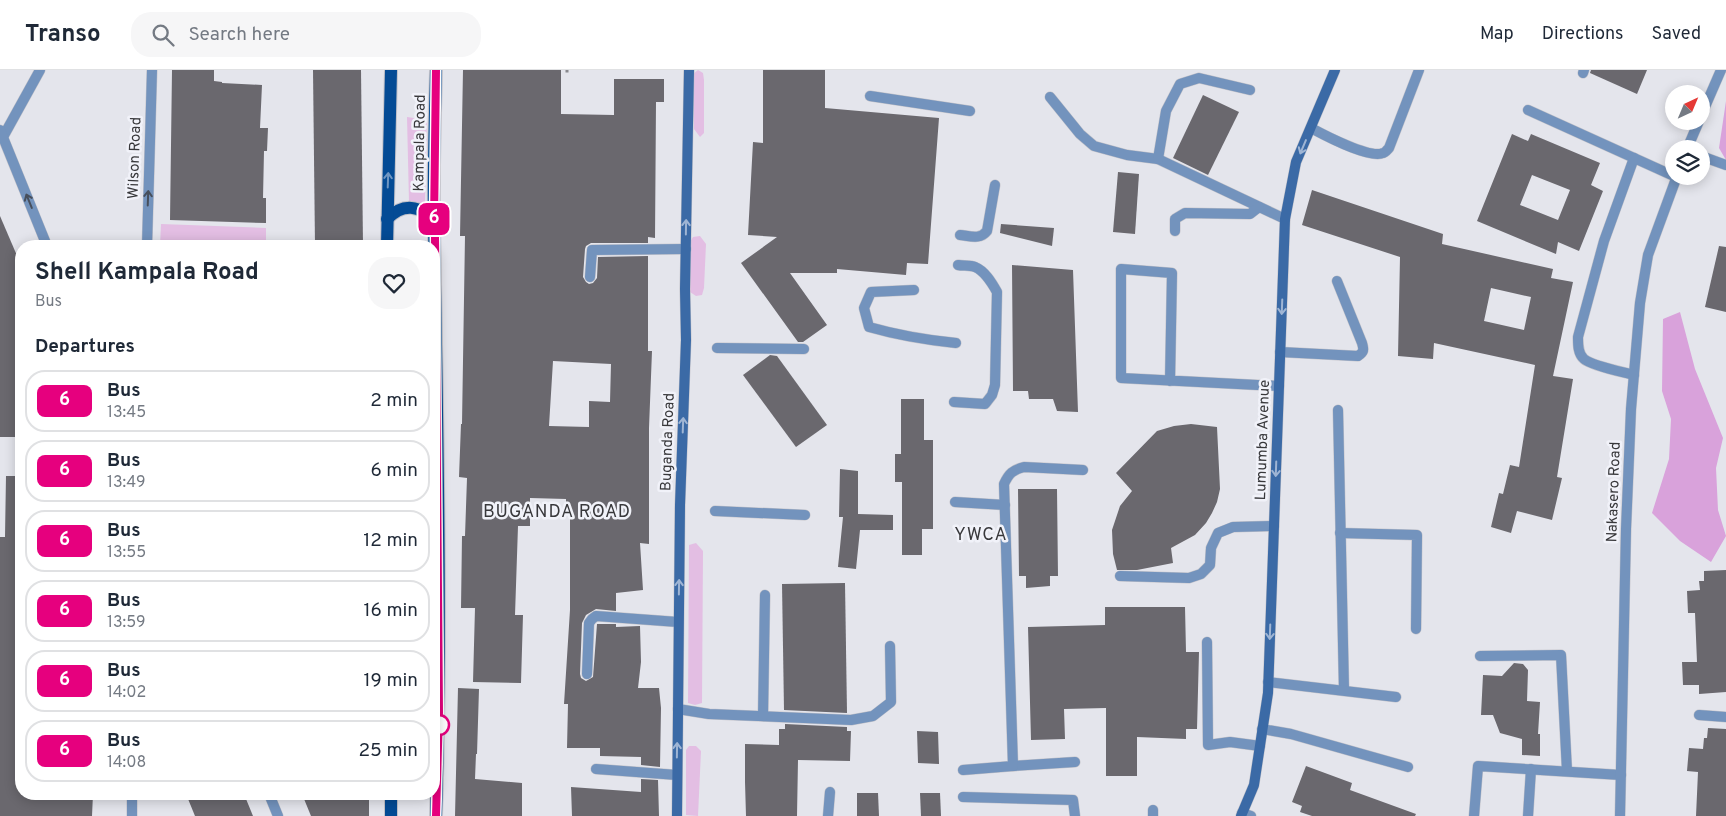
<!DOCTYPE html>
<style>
body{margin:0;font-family:Overpass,sans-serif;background:#f6f6f7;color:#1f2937;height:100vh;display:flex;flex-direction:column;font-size:19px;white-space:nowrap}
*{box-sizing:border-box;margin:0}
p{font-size:16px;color:#747a83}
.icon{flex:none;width:28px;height:28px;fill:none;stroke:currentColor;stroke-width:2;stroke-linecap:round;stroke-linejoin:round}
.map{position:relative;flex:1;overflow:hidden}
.sheet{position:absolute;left:15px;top:170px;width:425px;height:560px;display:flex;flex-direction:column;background:#fff;border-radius:20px;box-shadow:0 2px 12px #0003}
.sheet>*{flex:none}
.badge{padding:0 10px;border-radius:8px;font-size:18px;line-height:32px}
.needle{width:32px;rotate:44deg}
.fabs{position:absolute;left:1665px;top:15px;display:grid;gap:10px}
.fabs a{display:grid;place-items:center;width:45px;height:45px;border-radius:50%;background:#fff;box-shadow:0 2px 12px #0003;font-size:25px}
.map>.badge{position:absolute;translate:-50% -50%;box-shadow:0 0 0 2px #fff}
h2{padding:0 20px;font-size:19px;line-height:45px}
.round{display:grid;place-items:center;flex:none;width:52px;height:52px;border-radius:20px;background:#f6f6f7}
.headline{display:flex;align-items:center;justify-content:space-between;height:85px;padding:0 20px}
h1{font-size:24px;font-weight:700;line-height:38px}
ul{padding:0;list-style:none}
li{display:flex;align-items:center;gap:15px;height:62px;margin:0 10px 8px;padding:0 10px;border:2px solid #e0e1e3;border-radius:20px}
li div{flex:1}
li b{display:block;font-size:19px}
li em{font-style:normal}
li .badge{min-width:55px;font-weight:700;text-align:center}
header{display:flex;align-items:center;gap:30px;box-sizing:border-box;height:70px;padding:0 25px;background:#fff;border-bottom:1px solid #e0e1e3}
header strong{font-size:24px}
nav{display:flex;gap:28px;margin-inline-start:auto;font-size:18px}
.search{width:350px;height:45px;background:#f6f6f7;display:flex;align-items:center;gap:12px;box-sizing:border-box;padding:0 18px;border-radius:20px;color:#747a83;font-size:19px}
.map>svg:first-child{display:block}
</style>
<header>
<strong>Transo</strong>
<div class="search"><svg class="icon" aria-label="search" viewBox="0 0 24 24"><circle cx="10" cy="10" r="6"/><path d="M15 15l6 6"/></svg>Search here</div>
<nav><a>Map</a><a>Directions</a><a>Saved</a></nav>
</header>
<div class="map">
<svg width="1726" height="746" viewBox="0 0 1726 746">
<rect width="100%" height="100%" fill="#e4e5ec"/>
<g fill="#e3bee3">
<path d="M698,0L703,3L704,10V63L700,67L694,59L693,7V4Z"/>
<path d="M407,47L427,50L425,134L409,132Z"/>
<path d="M161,154L266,158V176H160Z"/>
<path d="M700,166L706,174L704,218L702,225L696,226L690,222V172L693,167Z"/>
<path d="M696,473L703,481L702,633L695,635L688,633L689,475Z"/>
<path d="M689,676H696L701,681L698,746L686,745V680Z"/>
</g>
<g fill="#d9a2db">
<path d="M1726,31V90L1719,78Z"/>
<path d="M1680,242L1695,299L1723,368L1716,398L1718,440L1726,466L1711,492L1680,471L1652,443L1669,389L1671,349L1662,321L1663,249Z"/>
</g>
<g fill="#6a686e" fill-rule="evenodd">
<path d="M172,0H214V11L222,12V13L262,15L260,58H268L267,81H264L263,128H266V153L170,150Z"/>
<path d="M313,0H361L363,176H315Z"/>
<path d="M463,0H561V44L614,45V9H664V32H656L655,168L648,167V173H591L586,176L585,179L583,207L586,212L589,214L593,213L597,208L598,187L648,186V281H652L649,358V474L640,473L643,520L616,523V541L596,539L586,545L582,553L580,604L581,608L586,611L593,607L597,554H616V557L640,556L641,592L638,618H659L661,638L660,697L641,695V687L600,686V678H567L568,634H564L570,540V443H566V429L530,428V456H518L515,545H523L521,613L473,612L475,538H461L462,466H465L467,408L459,407L461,354H462L465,166H460ZM553,291L611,294L610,332L589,331V357L549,356Z"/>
<path d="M763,0H825V38L939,48L928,194L907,193L906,205L837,199V203H790L827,255L803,272H798L741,193L777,167L748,165L753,72L763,73Z"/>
<path d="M1591,0H1647L1637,24L1590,3Z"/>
<path d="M1203,25L1239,42L1208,105L1173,88Z"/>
<path d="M1512,64L1528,71L1531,64L1600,93L1591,115L1603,121L1579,181L1558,172L1556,184L1477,151ZM1532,105L1570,120L1558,150L1520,135Z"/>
<path d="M1118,102L1139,104L1135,164L1113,162Z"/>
<path d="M1312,120L1443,164L1442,174L1553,199L1551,208L1573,212L1553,306L1573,309L1557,407L1562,408L1552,450L1517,441L1511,463L1491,457L1499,423L1503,424L1510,395L1519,397L1535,295L1434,273L1433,289L1398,286L1400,187L1302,155ZM1491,218L1531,227L1524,260L1484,251Z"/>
<path d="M0,146L21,195V367H0Z"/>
<path d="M1001,154L1054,158L1052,176L1000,163Z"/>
<path d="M1719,176L1726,177V242L1705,237Z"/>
<path d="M1012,195L1073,200L1078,342L1057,341L1053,329H1029L1028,321H1013Z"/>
<path d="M770,285L777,286L827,355L796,377L743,305Z"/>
<path d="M901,329H924V370H933V459H922V485H902V412H895V384H901Z"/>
<path d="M1191,354L1217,357L1220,419L1217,432L1212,443L1206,453L1195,465L1171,478L1173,493L1137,500H1117L1113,484L1112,460L1120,436L1132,421L1116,403L1157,361L1174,356Z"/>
<path d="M840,399L858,401V444L893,445V460H860L856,499L838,497L843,447H839Z"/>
<path d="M6,406H21V724H93L92,746H0V467H5Z"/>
<path d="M1018,419H1057L1058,506H1050V516L1026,518V506H1019Z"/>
<path d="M1726,500V622L1699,624V615H1683L1682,592H1697L1695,543H1688L1687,521L1700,520L1699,511H1704V501Z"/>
<path d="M845,513L847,643L784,640L782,514Z"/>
<path d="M1105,537H1185L1186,582H1199L1197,659H1186V669L1137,667V706H1106V638L1064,639L1065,669L1031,670L1028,557L1105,555Z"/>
<path d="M1514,593L1523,594L1528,600L1527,631L1540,632L1538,664H1540V686L1522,685V669L1500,663L1493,645H1481L1483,605L1502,606Z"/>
<path d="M458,618L479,619L477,684H476L475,709L522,713V746H455Z"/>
<path d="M785,654L847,657V661H851L850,691L798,690L797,746H746L745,712V674L779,675V659H785Z"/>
<path d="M1708,658L1726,659V746H1696L1698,702L1687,701L1689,678L1703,679L1704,668H1707Z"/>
<path d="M917,661L938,662L939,694L918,693Z"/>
<path d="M1306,696L1352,713L1350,720L1416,744L1415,746H1312L1300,742L1302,736L1292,732Z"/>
<path d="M641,709L658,710L659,746H572L571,717L641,722Z"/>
<path d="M857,723H878L879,746H857Z"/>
<path d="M920,723H940L941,746H921Z"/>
<path d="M186,724H244L253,746H195Z"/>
<path d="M302,724H369V746H311Z"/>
</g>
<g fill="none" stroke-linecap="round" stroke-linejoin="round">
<defs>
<g id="service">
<path d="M1583,3L1584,0"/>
<path d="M870,26L970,41"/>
<path d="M1050,27L1080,64L1094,76L1127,85L1158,89L1285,149"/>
<path d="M1528,40L1676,107"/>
<path d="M1311,58C1324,65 1370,89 1383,83C1385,83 1388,79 1389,78L1419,0"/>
<path d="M3,67L40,0"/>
<path d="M1634,88L1604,171L1578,267C1578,275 1578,284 1584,289C1592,296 1623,302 1634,305"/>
<path d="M1158,89L1166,41L1180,14L1199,8L1250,20"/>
<path d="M1175,161V149L1185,143L1250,144L1259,137"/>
<path d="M960,165C970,166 980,170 987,161L995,115"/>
<path d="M590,207L592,180L686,179"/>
<path d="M914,220L871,222L864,238L869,257C897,265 926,270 956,273"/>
<path d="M717,278L804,279"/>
<path d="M1280,282L1358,286C1364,282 1364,280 1362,273L1337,211"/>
<path d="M1170,311L1172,203L1121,199V308L1279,316"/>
<path d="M954,332L985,334L992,325L995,315L997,222C992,213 985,201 975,197C970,195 963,196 958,195"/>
<path d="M1338,340L1344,620"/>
<path d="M955,432L1005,435"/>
<path d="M715,441L805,445"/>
<path d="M1340,463L1417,465L1416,559"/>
<path d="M1120,506L1189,508L1201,504L1210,495L1211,478L1218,463L1233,457L1274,456"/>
<path d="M1207,572L1208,675L1230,672L1260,676"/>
<path d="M1480,586L1561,585L1567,701"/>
<path d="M587,604L589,553L592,549L596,546L678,552"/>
<path d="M1268,612L1396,627"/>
<path d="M678,639L709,644L851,650L873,646L891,632L890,576"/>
<path d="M1699,645L1726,647"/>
<path d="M763,646L765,525"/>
<path d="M1262,659L1291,664L1408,697"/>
<path d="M1013,696L1075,692"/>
<path d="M596,699L677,705"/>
<path d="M963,700L1013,696L1004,414C1009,403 1013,400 1024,397L1083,400"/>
<path d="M963,727L1073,730L1075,746"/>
<path d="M1242,743L1251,746"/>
<path d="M828,746L830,722"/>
<path d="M1153,746V740"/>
<path d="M1474,746L1478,696L1621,705"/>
<path d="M1528,746L1531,699"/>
</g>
<g id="minor">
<path d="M0,60L47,176"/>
<path d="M1701,86L1726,95"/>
<path d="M147,176L152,0"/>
<path d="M269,724L278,746"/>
<path d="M132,746V724"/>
</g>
<g id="tertiary">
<path d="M1701,46L1721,0"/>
<path d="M1687,79L1699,51"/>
<path d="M1620,746L1626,459L1631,339L1640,233L1648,185L1677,106"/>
</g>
<g id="secondary">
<path d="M677,746L680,435L686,270L685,219L689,0"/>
<path d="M1241,746L1254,715L1268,623L1285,149L1296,92L1335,0"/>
</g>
<g id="primary">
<path d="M436,0C435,50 433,101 434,151C437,349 442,548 436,746"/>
<path d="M387,149C403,133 420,134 434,153"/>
<path d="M387,176L391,0"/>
<path d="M391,724V746"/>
</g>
</defs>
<use href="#service" stroke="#c2c2c9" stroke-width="11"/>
<use href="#minor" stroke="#c2c2c9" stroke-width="11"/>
<use href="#tertiary" stroke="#c2c2c9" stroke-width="11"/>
<use href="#secondary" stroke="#c2c2c9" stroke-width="11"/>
<use href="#primary" stroke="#c2c2c9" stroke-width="14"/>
<path stroke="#89898e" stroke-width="3" stroke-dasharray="2.5 2.5" stroke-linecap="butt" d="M567,0V3"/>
<use href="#service" stroke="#7393bd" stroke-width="10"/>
<use href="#minor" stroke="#7393bd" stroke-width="10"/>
<use href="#tertiary" stroke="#7393bd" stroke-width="10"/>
<use href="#secondary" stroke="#3b6aa6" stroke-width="10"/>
<use href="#primary" stroke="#044b95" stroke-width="12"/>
</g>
<defs><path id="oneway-shaft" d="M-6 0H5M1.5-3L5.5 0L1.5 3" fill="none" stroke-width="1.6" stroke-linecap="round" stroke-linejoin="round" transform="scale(1.25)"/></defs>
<g stroke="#9fb5d4">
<use href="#oneway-shaft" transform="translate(1303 77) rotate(113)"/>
<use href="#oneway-shaft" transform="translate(686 157) rotate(-89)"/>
<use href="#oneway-shaft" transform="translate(1282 237) rotate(92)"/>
<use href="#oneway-shaft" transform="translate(683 355) rotate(-88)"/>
<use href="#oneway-shaft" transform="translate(1276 399) rotate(92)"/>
<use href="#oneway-shaft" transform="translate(679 517) rotate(-89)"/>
<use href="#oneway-shaft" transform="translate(1270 562) rotate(92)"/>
<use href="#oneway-shaft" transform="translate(677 680) rotate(-89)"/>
</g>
<use stroke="#6f96c2" href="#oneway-shaft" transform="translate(388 110) rotate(-88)"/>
<g stroke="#474f5c">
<use href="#oneway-shaft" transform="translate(148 128) rotate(-88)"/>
<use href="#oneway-shaft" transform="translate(29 131) rotate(-112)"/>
</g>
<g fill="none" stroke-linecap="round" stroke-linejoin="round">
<defs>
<path id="line" d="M436,0L434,153L435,166L439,642L436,746"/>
</defs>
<use href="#line" stroke="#fff" stroke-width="11"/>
<use href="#line" stroke="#e6007e" stroke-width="8"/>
</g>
<circle fill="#fff" stroke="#e6007e" stroke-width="2.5" cx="439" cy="655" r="10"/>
<g text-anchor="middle" stroke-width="5" stroke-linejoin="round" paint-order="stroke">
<g font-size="15" fill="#38383b" stroke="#f1f2f9">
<text transform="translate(419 73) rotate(-89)" y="5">Kampala Road</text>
<text transform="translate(134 88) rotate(-88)" y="5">Wilson Road</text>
<text transform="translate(1262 370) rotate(-88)" y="5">Lumumba Avenue</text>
<text transform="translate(667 372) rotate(-88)" y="5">Buganda Road</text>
<text transform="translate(1613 422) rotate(-88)" y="5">Nakasero Road</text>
</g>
<g font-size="18" letter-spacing="1" fill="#38383b" stroke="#f1f2f9">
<text x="557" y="447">BUGANDA ROAD</text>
<text x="981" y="470">YWCA</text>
</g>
</g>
</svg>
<div class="fabs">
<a><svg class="needle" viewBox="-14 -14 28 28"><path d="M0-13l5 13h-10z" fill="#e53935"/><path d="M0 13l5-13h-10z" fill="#747a83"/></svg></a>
<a><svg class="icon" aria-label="layers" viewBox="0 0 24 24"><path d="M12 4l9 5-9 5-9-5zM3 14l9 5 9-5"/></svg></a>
</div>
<b class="badge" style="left:434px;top:149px;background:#e6007e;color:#fff">6</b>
<section class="sheet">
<div class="headline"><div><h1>Shell Kampala Road</h1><p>Bus</p></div><a class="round"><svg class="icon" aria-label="heart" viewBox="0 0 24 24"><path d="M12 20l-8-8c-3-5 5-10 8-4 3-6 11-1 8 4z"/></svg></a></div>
<h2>Departures</h2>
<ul>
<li><span class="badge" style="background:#e6007e;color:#fff">6</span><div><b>Bus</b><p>13:45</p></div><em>2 min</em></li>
<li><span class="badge" style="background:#e6007e;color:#fff">6</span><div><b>Bus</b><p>13:49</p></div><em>6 min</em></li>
<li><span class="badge" style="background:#e6007e;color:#fff">6</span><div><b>Bus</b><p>13:55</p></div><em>12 min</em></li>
<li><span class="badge" style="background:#e6007e;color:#fff">6</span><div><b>Bus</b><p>13:59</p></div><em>16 min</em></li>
<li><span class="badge" style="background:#e6007e;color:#fff">6</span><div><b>Bus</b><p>14:02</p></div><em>19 min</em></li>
<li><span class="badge" style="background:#e6007e;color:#fff">6</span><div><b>Bus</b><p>14:08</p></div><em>25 min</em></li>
</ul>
</section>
</div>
